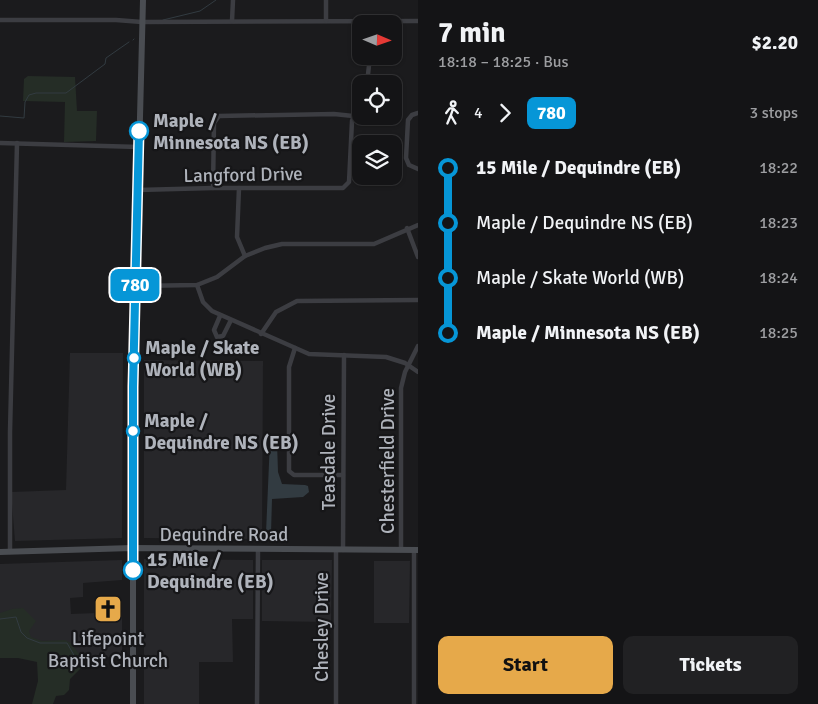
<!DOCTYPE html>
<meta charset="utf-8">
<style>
body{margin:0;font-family:Signika,sans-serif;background:#212123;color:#f1f3f6;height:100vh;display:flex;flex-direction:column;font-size:19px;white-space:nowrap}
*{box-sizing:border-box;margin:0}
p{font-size:16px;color:#9d9ea1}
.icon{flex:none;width:28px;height:28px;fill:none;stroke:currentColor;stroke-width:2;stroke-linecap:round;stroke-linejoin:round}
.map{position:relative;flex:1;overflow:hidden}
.side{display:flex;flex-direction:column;background:#141416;width:400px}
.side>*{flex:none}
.badge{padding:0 10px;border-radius:8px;font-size:18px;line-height:32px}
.needle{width:32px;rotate:92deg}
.tools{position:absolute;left:352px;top:15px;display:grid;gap:10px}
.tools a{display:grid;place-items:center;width:50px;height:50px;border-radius:10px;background:#141416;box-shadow:0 1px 4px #0004,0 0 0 1px #333335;font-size:25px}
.map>.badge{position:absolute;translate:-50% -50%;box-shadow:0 0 0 2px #fff}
.legs{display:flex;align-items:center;gap:8px;height:55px;padding:0 20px;font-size:16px}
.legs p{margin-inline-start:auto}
.overview{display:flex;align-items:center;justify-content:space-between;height:85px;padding:0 20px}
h1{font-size:28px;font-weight:800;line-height:38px}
.cta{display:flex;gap:10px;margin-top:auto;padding:10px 20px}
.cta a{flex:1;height:58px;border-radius:10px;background:#e6a94a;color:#111;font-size:20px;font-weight:800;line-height:58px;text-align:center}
.cta a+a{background:#212123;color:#f1f3f6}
ul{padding:0 20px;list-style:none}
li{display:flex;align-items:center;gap:18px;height:55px;font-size:19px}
li i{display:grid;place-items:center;width:8px;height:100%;margin:0 6px;background:currentColor}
li i::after{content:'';width:12px;height:12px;margin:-6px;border:4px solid;border-radius:50%;background:#141416}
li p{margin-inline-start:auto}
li:first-child i{background:linear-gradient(#0000 50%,currentColor 0)}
li:last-child i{background:linear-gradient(currentColor 50%,#0000 0)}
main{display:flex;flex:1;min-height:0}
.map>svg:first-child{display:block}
</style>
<main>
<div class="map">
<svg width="418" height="704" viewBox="0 0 418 704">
<rect width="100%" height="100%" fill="#1b1b1d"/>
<g fill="#27272a">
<path d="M70,353H123L122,538L15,541L11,492L66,490Z"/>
<path d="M144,360L263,361L262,539L144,538Z"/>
<path d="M144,559L253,560V619H232L233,662H199V704H144Z"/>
<path d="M122,560V580L83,583V597L70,598L71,614L122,612V657L26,658L0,618V564Z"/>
<path d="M262,560H332L331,622L262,621Z"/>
<path d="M374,561H410L409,623H374Z"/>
</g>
<g fill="#252d26">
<path d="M28,76L75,77L77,111H97L96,141L64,142L65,102L23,101L24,79Z"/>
<path d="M23,608L36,621L29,631L31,637L42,641L65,640L71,643L84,661V665L70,679L69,690L64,695L56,696L53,704H32L38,681L37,662L18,658H0V613L12,609Z"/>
</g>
<path fill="#323b41" d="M270,440L277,442L278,472L282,484L305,485L308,486L309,492L303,497L272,499L271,533H266Z"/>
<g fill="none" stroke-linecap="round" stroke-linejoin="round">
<g stroke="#323b41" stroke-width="1">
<path d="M163,20L200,11L216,0"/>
<path d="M133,40L134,39"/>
<path d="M0,116L24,118L25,102L29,95L36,93H66L105,64L106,58L129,42"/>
<path d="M0,619L16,617L21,632L27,638L40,643H67L75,657L76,666"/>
</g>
<g stroke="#3c3d42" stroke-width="4.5">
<path d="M0,20H116L142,22L418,21"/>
<path d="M232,21L233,0"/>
<path d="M326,21V0"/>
<path d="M367,84L370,56"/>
<path d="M418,113L412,115L408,120L406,158L409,165L418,169"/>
<path d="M0,143L139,147"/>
<path d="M213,188L214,123L219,116L334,114L353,116"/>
<path d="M239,188L237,237L245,256"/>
<path d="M138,190L213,188H343L349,182L352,121L361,96"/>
<path d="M407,228L418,257"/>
<path d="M197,285L203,302L212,311L309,354L386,357L405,363L418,372"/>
<path d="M135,286L197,285L217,277L245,256L265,248L282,244H374L418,225"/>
<path d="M220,316L214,330L217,337L223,336L231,320"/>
<path d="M261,334L276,312L297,301L418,300"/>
<path d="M295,348L289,367V471L294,475H343"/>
<path d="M343,550L344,355"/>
<path d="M401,550V388L405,372L418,346"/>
<path d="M10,552V432L17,143"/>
<path d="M257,704L258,549"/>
<path d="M336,704V550"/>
<path d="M414,704V550"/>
</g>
<g stroke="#4a4d52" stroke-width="6">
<path d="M0,552L132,548L418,550"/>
<path d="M133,704V389L143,0"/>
</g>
</g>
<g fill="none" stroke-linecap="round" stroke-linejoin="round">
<defs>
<path id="line-1" d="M133,570V387L139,131"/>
</defs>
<use href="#line-1" stroke="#fff" stroke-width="11"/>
<use href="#line-1" stroke="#0696d7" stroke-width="8"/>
</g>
<defs>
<symbol id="church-square" viewBox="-11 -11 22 22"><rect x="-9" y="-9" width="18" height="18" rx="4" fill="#e6a94a" stroke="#161618"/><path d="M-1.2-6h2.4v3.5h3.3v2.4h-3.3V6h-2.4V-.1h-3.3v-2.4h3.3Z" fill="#111"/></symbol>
</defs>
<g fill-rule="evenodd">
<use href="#church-square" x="92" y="593" width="32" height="32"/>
</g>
<g fill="#fff" stroke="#0696d7" stroke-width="2.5">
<circle cx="139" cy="131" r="9"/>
<circle cx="134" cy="358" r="6"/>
<circle cx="133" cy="431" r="6"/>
<circle cx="133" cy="570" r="9"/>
</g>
<g text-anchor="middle" stroke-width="4.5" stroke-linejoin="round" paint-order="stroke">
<g font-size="19" font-weight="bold" fill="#afb3bb" stroke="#161618" text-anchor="start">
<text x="153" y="127">Maple /<tspan x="153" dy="22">Minnesota NS (EB)</tspan></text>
<text x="145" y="354">Maple / Skate<tspan x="145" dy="22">World (WB)</tspan></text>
<text x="144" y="427">Maple /<tspan x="144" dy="22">Dequindre NS (EB)</tspan></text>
<text x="147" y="566">15 Mile /<tspan x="147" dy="22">Dequindre (EB)</tspan></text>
</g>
<g font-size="19" fill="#afb3bb" stroke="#161618">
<text transform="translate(243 174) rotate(-1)" y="7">Langford Drive</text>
<text transform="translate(328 452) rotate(-90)" y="7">Teasdale Drive</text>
<text transform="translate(387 461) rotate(-90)" y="7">Chesterfield Drive</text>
<text x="224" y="541">Dequindre Road</text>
<text transform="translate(321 627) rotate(-90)" y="7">Chesley Drive</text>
</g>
<g font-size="19" fill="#afb3bb" stroke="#161618">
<text x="108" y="645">Lifepoint<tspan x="108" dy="22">Baptist Church</tspan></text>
</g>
</g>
</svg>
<div class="tools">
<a><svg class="needle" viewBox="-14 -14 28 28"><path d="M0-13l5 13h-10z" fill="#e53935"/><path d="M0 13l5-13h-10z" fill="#9d9ea1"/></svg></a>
<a><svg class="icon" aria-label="locate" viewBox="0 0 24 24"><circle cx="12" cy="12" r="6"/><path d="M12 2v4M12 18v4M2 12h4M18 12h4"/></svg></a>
<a><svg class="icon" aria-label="layers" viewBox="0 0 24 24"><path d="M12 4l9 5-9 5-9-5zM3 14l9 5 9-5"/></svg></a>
</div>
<b class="badge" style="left:135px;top:285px;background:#0696d7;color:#fff">780</b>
</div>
<section class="side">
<div class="overview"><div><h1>7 min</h1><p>18:18 – 18:25 · Bus</p></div><b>$2.20</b></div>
<div class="legs"><svg class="icon" aria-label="walk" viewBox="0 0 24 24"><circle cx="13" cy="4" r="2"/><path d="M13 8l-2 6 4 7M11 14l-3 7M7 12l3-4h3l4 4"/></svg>4<svg class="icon" aria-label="forward" viewBox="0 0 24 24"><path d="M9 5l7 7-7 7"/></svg><b class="badge" style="background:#0696d7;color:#fff">780</b><p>3 stops</p></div>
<ul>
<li><i style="color:#0696d7"></i><b>15 Mile / Dequindre (EB)</b><p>18:22</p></li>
<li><i style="color:#0696d7"></i><span>Maple / Dequindre NS (EB)</span><p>18:23</p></li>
<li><i style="color:#0696d7"></i><span>Maple / Skate World (WB)</span><p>18:24</p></li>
<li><i style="color:#0696d7"></i><b>Maple / Minnesota NS (EB)</b><p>18:25</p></li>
</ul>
<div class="cta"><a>Start</a><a>Tickets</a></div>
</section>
</main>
